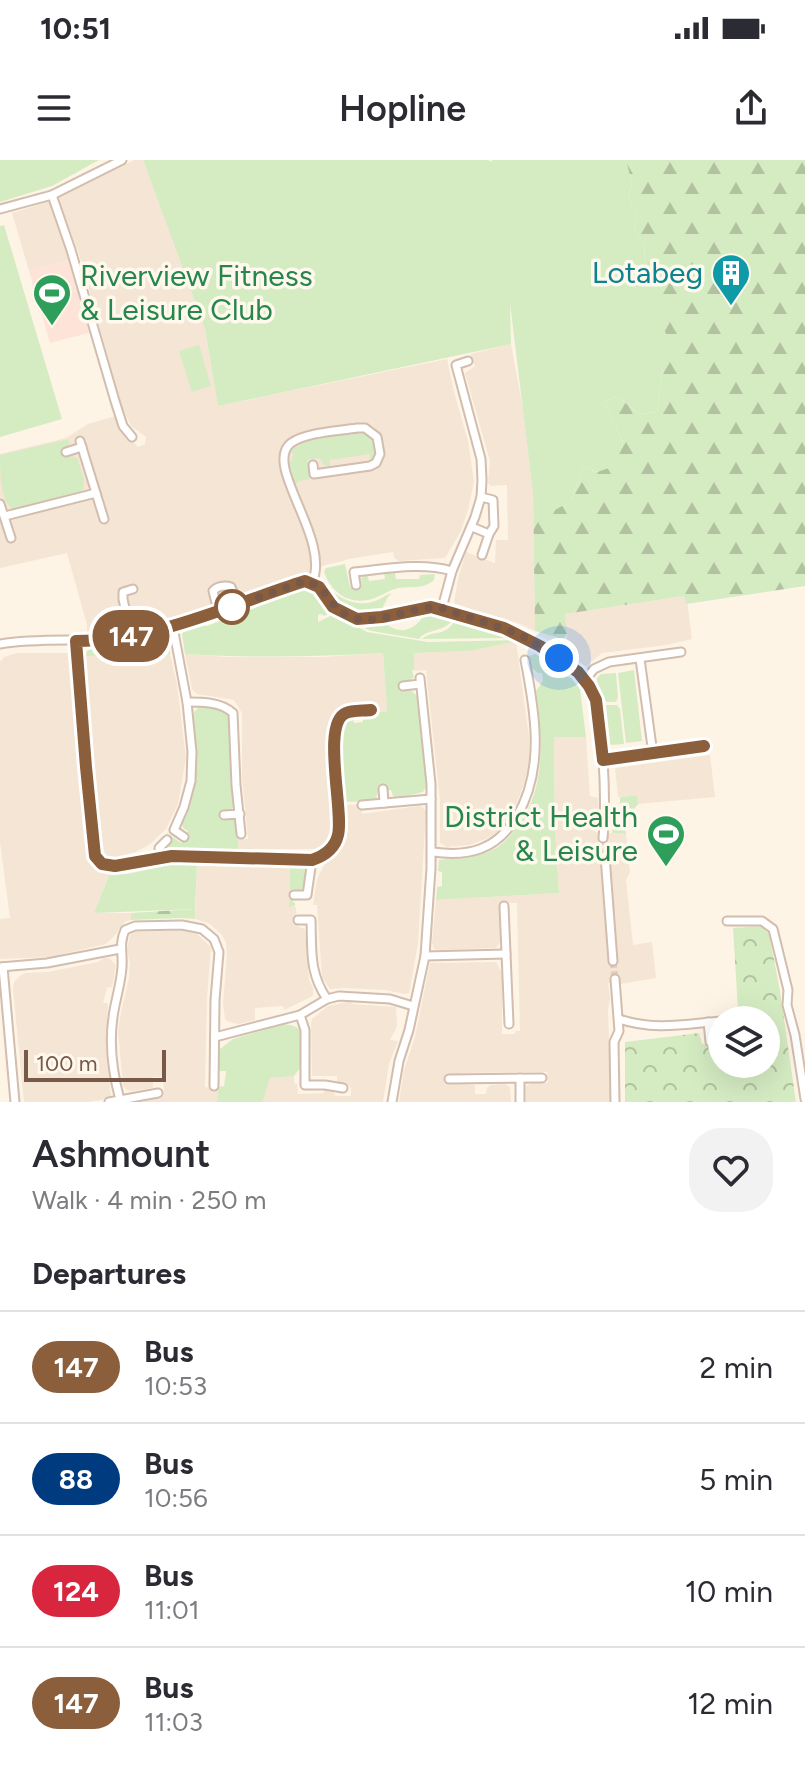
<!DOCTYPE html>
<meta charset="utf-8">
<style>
body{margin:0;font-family:Figtree,sans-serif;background:#f2f2f3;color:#2b2b33;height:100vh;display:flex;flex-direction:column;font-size:30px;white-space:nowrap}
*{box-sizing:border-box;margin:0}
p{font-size:26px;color:#7c7c81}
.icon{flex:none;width:44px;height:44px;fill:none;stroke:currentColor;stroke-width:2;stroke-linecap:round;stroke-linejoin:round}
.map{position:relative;height:942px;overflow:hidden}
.details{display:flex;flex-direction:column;background:#fff;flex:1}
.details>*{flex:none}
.badge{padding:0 16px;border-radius:26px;font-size:28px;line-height:52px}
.buttons{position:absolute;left:708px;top:846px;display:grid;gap:16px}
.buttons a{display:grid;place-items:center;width:72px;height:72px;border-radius:50%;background:#fff;box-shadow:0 8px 32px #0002;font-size:40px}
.scale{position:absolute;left:24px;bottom:20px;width:142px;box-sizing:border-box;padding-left:8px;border:4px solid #785949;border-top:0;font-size:22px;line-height:28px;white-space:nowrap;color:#785949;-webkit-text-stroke:6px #fff8ed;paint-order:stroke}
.you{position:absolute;width:40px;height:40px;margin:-20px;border:6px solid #fff;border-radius:50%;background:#1a73e8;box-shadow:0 0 0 12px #1a73e833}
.map>.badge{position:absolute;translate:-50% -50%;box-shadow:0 0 0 4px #fff}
h2{padding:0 32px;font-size:30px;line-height:72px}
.round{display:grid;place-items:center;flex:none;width:84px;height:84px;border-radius:32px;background:#f2f2f3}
.overview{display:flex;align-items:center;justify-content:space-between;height:136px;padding:0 32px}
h1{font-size:38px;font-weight:600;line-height:60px}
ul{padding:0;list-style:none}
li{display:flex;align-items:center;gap:24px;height:112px;padding:0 32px;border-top:2px solid #e1e1e2}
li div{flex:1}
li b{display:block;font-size:30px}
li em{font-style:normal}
li .badge{min-width:88px;font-weight:700;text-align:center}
.status{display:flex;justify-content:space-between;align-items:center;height:56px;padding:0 40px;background:#fff;direction:ltr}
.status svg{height:22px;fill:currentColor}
header{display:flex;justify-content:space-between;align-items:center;height:104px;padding:0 32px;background:#fff;font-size:36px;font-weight:600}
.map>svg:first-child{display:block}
</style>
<div class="status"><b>10:51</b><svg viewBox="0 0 49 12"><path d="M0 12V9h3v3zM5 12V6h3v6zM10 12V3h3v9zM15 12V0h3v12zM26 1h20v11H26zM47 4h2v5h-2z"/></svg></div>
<header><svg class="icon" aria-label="menu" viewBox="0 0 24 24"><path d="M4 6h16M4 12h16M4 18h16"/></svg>Hopline<svg class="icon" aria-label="share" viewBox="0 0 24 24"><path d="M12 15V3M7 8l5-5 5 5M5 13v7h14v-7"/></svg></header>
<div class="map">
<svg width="805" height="942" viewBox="0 0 805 942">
<defs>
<pattern id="forest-firs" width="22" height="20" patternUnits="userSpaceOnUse" patternTransform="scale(2)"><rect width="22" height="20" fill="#d5ecc3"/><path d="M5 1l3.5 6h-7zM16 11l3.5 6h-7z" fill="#b2c2a0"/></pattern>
<pattern id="park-crowns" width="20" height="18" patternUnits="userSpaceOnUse" patternTransform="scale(2)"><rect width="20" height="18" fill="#d5ecc3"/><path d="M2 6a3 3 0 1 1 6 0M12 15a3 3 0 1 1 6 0" fill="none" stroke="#b2c2a0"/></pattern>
</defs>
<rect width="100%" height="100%" fill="#fdf4e6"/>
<g fill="#f5e5d4">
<path d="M134,0H143L205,169L218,246L447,199L454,232L468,281L474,322L468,350L461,371L445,398L399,401L394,398L393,392L348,399L343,401L325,405L285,424L207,452L158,467L87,478V465L67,393L0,408V294L66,278L88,264L116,256L126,274L138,287L145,284L146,277L131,266L122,247L79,94L58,38Z"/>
<path d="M50,41L71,99L29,111L12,53Z"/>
<path d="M511,184L523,249L533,333L535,471L518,463L493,457L454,443L458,419L466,392L495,403L496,380H508L507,325L491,326L488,323L490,301L465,213L475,206L470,194Z"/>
<path d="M684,436L687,440L692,479L667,485L602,493L586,506L570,497L564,454Z"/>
<path d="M516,481L529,577V600L525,621L514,650L498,671L486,679L469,685L446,687L440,683V641L426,510L414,511V493L470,491Z"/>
<path d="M17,493H68L86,690L92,706L99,710L110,712L94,753H131V760L126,761L120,767L116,774L106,784L50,797L0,799V759L10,758L0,682V502L4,497Z"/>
<path d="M383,493L387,551L375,552L374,542L345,545L331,556L327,574L332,669L325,682L320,687L313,689H238L239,679H248L242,617V553L234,540L197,534L192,529L185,494L227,497H323Z"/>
<path d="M170,494L177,524L186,598L178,644L166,669L150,684L136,692L111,698L105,695L100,670L87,537L85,496L156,497Z"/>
<path d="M554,576L586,577L590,636L598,638L599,658L595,672L626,674L630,712L626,720L633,785L652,782L656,818L621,824L608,823L610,838L608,850L611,942H526V926L533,923H548L547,912H530L461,913V924L475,925V934H486L487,928L490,925L505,924L510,927L511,942H399L404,910L415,877L430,803L496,802L502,813V874H515V871H520L517,743H502L500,782L496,788L439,790L434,789L432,783L436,740L559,733L555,669Z"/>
<path d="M710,595L715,637L638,644L637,635L618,637L615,608Z"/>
<path d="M361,644L362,654L419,646L423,647L426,652L418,783L410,829L409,833L404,834L386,830L345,828L330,829L322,817L317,745H313L317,719L324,705L342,686L346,675L347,658L346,645Z"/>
<path d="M202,703L290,705L289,746L296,747L297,766L305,769L309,820L313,828V836L284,850L283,846L255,848V860L238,864L229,862L225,859L223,843L227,795L226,783L222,775L210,764L195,759L197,704Z"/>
<path d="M171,771H185L197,774L211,787L207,839L205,927L209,928L218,927L217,942H134L159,938L164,934L163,917H153V928L132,931L127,930L123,926L118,871L121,852L129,818L130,803L127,791L130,775L133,772Z"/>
<path d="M104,798H109L116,805L112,827L107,828L103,843H108L106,888L111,936L107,939L88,942H24L13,829L14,822L21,815L25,813L48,812L98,802Z"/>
<path d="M351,841L352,844L396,847L397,866L390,880L398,881L389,904L383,942H263L270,917L294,916V923L297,924L298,934L324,933V930H330L334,932L335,936H351V928L346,923H337V916H312L311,863L312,859L328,846Z"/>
</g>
<path fill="#fee3d9" d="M71,99L89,173L50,183L29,111Z"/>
<g fill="#d5ecc3">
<path d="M0,0H99L52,26L0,42Z"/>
<path d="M143,0H488L492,2V0H626L632,24L628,36L637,56L634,69L645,85L644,101L669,114L677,188L663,209L657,252L640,254L616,236L604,242L623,282L616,306L597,312L583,307L571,341L546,356L533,333L510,143L511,184L218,246L205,169Z"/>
<path d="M4,65L62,259L0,277V66Z"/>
<path d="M199,185L211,226L192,232L179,191Z"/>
<path d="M358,272H363L372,277L376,294L373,299L370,300V294L330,300V307L324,305L320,298L307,300L310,319L299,321L295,325L289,301L292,300L293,293H290C304,275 337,274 358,272Z"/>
<path d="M69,279V286L62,290L64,296L70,295L77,298C81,310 89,324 80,333L15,350C0,345 0,311 0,295Z"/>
<path d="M345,404L350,427L362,425L361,418L367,414L369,421L385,419L384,412H395L396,419H419L420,415L435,414L434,420C422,430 411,426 398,428C387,431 378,438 368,440C346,444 331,431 324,412L326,408Z"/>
<path d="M326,427C340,438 356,448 375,441C381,439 386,435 392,433L388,437L382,449C358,460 341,445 326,427Z"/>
<path d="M307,428L314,433L330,453L324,456L321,454L318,455V462L332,455C343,463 356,465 367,472L428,482L522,480L470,491L414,493V510H412L414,517L406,523L407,531H412L418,537L427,625L423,632L399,638L393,636L391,630L378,631L376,639L373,641L343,642C341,621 332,572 346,557L353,559L354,563L363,562V559L371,553L387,551L383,493C317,497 251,498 185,494L182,474C187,466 199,463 207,466Z"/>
<path d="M425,454H435L452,461C441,473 426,469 419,479L372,471L364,468L386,464C401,475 414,471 425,454Z"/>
<path d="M455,460L517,478L422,479C434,469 445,478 455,460Z"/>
<path d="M154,479C163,479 171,483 170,494L156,497L85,496C88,490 87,489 94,488C102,486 107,489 114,489C128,489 142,484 154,479Z"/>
<path d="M536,491L574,519L580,529L586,577H554L555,669L559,733L436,740L437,727L442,726V712L438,711L439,700C457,698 478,698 494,689C501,686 507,679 512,673C547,635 543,578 536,531L543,521L542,513H538L532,508L529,496L533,495Z"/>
<path d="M634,510L642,581L626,583L618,513Z"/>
<path d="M616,513L618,537L616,542H606L597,522V518L601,514Z"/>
<path d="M606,545H617L620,549L624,584L610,585Z"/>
<path d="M199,547L224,550L230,556L231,612L234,645L230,651H224V659H233C239,669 239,678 238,689H229L228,692L172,691L168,686L170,681L164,676L167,673L181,683L188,671L183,668L182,664L189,647L196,620L194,552Z"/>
<path d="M637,635L638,644L625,661L626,674L612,673L613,665H617L618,669H622L620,664V637Z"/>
<path d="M197,704L195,749L94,753L109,715L127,714L169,705Z"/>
<path d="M290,705H305C308,712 307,724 301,730H294L293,742L295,743V746L289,747Z"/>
<path d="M284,864L294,866L299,869L300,875L301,907L294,916L270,918L263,942H217L218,927L224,926L226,911H219L218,898L220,889L233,879Z"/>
</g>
<g fill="url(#forest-firs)">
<path d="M626,0H805V426L686,444L684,436L565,454L567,473L563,479L535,471L533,333L546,355L571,341L583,307L597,312L615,306L623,282L604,242L616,236L640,254L657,252L663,209L651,197L676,188L668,182L656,139L669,114L644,101L645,85L634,69L637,56L628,36L632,24Z"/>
<path d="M195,749V759L181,758L131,760V753Z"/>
</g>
<path fill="url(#park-crowns)" d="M761,766L769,774L780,831L796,942H625V882L699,873L702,884H713L722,877V904H766V860H735L738,850L733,768Z"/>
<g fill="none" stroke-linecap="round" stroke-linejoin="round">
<g stroke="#dccdbf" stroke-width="7" stroke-dasharray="7 3.5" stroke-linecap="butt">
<path d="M603,678L605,696"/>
<path d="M613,801L615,819"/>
</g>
<defs>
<g id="street">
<path d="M52,35L71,90L115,241L123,266L132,277"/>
<path d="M0,49L52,35L122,0"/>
<path d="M80,281L104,359"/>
<path d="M66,292L82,287"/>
<path d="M0,344L11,378"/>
<path d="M5,356L96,333"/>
<path d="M472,367L489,374L494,366L493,340L481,337"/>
<path d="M482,395L489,374"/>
<path d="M312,423C332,379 262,305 291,283C306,272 339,271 357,268H365L377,277L380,294L376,303L370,306L314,314L313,305"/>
<path d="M356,425L354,412C386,409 421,402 452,411"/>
<path d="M442,448L452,411L475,357L481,337L482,320L481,299L456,205L468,201"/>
<path d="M218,451L213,431C217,426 225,425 231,427L238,444"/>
<path d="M173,467L187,542L192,592L191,621L184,647L174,670L184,677"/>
<path d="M131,476L123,439V432L133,429"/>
<path d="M76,481L94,685L95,696L102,704L115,706L172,696L312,700C324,696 335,688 338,675C341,663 338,649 337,637C335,612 332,587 336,562L345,553L371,550"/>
<path d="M0,484C43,477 86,483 129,477C190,467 246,439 305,421C329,427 331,454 357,459C380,463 407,449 430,447C444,446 472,460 488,464C518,472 569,496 587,522C605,548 606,645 603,678"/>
<path d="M640,499L653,594"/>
<path d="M585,520L594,509L609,502L681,492"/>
<path d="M403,526L420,524"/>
<path d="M187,542C203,542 221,542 233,553L236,625L241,674"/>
<path d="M603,600L704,586"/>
<path d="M383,629L384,643"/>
<path d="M362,645L431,639"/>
<path d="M224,655L240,654"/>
<path d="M433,692C469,697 497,690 517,656C545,609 535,551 525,500"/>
<path d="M605,696L613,801"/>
<path d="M160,697L159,688L167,680"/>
<path d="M294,735H307L312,700"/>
<path d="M504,746L509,864"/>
<path d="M298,760H311C312,790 309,813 327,839"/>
<path d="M727,761H762L773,769L788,830L787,845L795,875L805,939"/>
<path d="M425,796L506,794"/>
<path d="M0,807L47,803L120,789"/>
<path d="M3,807L15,942"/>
<path d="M615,819L619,871L614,882L615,942"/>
<path d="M300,855L305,870V925H325L343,928"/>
<path d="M619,859C655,871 685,864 722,861"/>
<path d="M728,860L733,859"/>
<path d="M708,862L710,882"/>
<path d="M215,877L300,855L327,839L339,836L390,839L413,846"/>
<path d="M520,918V942"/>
<path d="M449,919L542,918"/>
<path d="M120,940C113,914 109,884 113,857C115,841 121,824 122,807C123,793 119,783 125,770L135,766L182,765L202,769L214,779L219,792L215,840L214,926"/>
<path d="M109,942L158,933"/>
<path d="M392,942L399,901L409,870L425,796L431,708V624L420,518"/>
</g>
</defs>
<use href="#street" stroke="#d2bdae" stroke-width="11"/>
<use href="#street" stroke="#fff" stroke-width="7"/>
</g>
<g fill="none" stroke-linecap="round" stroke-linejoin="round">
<defs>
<path id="line" d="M371,550C364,551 352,550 346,553C321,563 344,651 338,675C335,688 324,696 312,700L172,696L115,706L102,704L95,696L86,607L76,481C157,481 229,445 305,421L319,427L333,447L357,459L382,457L431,447L504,468L540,486L578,512L589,526L596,540L603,600L704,586"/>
</defs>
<use href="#line" stroke="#fff" stroke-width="18"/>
<use href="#line" stroke="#8b5e3c" stroke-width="12"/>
<path stroke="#785949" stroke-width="8" stroke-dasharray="0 14.4" d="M232,447L305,421C330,427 327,449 354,458C381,466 414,444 442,448L519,474L559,498"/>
</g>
<defs>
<symbol id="building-pin" viewBox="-11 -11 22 30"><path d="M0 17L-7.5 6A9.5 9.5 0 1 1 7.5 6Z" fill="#0f9aa8" stroke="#fff8ed"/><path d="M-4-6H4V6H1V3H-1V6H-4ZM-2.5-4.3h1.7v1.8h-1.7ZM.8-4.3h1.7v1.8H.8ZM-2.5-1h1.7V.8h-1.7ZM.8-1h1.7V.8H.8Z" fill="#fff"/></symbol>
<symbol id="stadium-pin" viewBox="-11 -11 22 30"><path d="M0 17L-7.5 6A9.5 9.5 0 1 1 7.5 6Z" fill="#2e9e5b" stroke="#fff8ed"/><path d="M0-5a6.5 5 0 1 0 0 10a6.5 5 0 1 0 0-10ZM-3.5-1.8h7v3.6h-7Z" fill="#fff"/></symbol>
</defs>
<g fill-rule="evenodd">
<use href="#building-pin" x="709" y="91" width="44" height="60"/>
<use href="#stadium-pin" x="30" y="111" width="44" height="60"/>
<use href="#stadium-pin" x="644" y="652" width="44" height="60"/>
</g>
<circle fill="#fff" stroke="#8b5e3c" stroke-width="4" cx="232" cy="447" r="16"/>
<g text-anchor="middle" stroke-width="7" stroke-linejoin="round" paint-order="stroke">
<g font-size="30" fill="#0d838f" stroke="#fff8ed" text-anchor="end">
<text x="703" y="123">Lotabeg</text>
</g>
<g font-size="30" fill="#27864d" stroke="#fff8ed" text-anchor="start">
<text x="80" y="126">Riverview Fitness<tspan x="80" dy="34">&amp; Leisure Club</tspan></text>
<text x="638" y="667" text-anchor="end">District Health<tspan x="638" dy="34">&amp; Leisure</tspan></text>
</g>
</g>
</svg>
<div class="buttons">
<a><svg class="icon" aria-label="layers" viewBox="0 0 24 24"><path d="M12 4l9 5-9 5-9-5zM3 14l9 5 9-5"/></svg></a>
</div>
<div class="scale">100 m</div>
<div class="you" style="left:559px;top:498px"></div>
<b class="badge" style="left:131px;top:476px;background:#8b5e3c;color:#fff">147</b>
</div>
<section class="details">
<div class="overview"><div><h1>Ashmount</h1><p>Walk · 4 min · 250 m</p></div><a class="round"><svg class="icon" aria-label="heart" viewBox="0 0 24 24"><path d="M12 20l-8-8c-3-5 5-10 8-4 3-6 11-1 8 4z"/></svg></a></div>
<h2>Departures</h2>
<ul>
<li><span class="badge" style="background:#8b5e3c;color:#fff">147</span><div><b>Bus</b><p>10:53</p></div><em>2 min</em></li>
<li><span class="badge" style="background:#003b80;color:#fff">88</span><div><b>Bus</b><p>10:56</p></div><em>5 min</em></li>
<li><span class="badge" style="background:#d7263d;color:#fff">124</span><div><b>Bus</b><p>11:01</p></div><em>10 min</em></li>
<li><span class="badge" style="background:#8b5e3c;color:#fff">147</span><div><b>Bus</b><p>11:03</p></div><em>12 min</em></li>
</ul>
</section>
